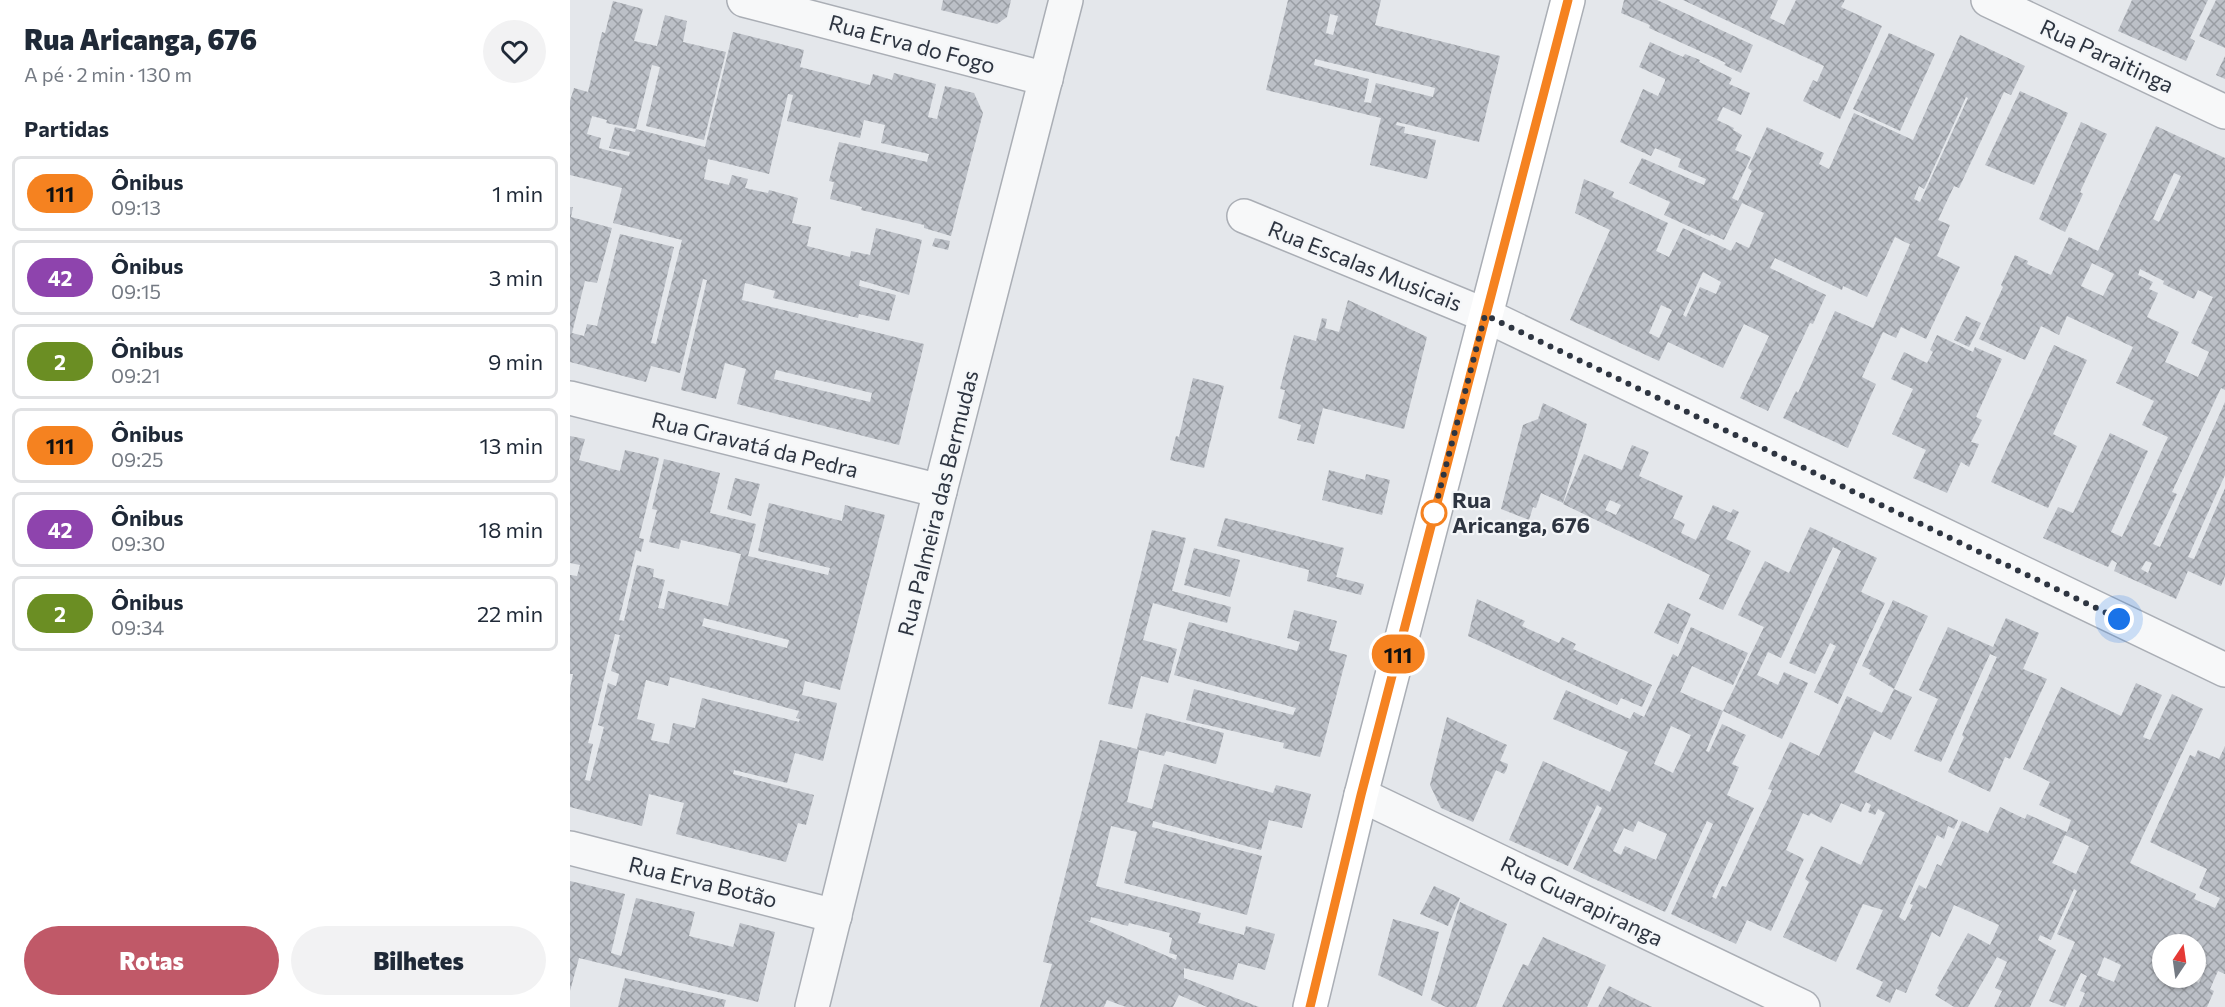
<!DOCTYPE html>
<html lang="pt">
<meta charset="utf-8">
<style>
body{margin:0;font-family:Commissioner,sans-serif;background:#f2f2f3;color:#1f2937;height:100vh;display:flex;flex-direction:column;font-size:22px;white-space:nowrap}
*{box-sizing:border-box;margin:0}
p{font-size:20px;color:#747a83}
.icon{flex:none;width:33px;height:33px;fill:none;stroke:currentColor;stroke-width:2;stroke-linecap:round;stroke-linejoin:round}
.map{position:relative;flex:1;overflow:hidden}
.panel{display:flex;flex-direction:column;background:#fff;width:570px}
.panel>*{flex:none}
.badge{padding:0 12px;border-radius:20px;font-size:21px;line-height:39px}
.needle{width:39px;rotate:13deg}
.tools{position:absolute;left:1582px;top:934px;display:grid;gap:12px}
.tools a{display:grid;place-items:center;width:54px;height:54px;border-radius:50%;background:#fff;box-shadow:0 2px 4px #0004;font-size:30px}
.you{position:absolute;width:30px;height:30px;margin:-15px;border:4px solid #fff;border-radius:50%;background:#1a73e8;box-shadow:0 0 0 9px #1a73e833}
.map>.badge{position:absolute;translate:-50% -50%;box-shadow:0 0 0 3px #fff}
h2{padding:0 24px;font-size:22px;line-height:54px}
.round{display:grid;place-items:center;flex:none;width:63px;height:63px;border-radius:32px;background:#f2f2f3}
.headline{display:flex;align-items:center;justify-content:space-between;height:102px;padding:0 24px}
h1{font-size:28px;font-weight:800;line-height:45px}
.action{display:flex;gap:12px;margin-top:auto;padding:12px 24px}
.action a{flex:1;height:69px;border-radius:36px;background:#c05968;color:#fff;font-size:24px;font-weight:800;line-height:69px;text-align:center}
.action a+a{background:#f2f2f3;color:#1f2937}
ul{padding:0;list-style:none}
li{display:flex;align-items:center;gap:18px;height:75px;margin:0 12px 9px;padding:0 12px;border:3px solid #e0e1e3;border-radius:9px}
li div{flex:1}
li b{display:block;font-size:22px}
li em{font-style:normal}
li .badge{min-width:66px;font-weight:700;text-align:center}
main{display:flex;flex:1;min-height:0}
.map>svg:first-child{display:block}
</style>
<main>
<section class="panel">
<div class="headline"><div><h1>Rua Aricanga, 676</h1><p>A pé · 2 min · 130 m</p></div><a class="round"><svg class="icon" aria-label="heart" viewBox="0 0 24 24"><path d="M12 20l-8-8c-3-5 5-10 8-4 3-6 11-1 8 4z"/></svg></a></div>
<h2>Partidas</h2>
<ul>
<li><span class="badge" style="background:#f58220;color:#111">111</span><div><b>Ônibus</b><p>09:13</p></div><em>1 min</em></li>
<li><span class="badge" style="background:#8e44ad;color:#fff">42</span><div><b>Ônibus</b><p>09:15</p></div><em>3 min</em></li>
<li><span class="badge" style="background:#6b8e23;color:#fff">2</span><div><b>Ônibus</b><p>09:21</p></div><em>9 min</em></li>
<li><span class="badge" style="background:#f58220;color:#111">111</span><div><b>Ônibus</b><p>09:25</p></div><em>13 min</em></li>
<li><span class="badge" style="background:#8e44ad;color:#fff">42</span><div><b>Ônibus</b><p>09:30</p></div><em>18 min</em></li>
<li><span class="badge" style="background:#6b8e23;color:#fff">2</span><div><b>Ônibus</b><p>09:34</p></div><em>22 min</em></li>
</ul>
<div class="action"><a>Rotas</a><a>Bilhetes</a></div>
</section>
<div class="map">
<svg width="1655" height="1007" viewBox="0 0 1655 1007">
<defs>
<pattern id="building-cross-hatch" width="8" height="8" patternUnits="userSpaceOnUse" patternTransform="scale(1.5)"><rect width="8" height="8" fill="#bcc0c7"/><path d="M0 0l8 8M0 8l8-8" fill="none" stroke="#999da3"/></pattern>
</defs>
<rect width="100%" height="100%" fill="#e4e7eb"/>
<g fill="url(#building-cross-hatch)" fill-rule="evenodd">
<path d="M373,0H441L437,17L427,24L371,10Z"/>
<path d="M718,0H811L805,25L930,56L909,142L827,122L826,125L835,127L834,133L866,140L857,179L800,165L811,118L696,90ZM760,14L768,16L763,35L756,33ZM745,59L865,88L863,97L806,83L801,103L794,102L799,79L744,65Z"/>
<path d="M1054,0H1087L1183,45L1171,73L1154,65L1156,63L1079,28L1080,25L1051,13Z"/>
<path d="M1113,0H1208L1200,18L1214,25L1226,0H1275L1271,7L1312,26L1270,119L1233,101L1243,80L1247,82L1254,66Z"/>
<path d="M1562,0H1638L1620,38L1625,41L1616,61L1548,31Z"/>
<path d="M1646,0H1655V48L1629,36Z"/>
<path d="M43,1L73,9L64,41L87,46L95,15L117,21L113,42L156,52L134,140L76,126L90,67L82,65L66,129L135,147L163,32L234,50L230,67L300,85L303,74L322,80L324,73L366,84L358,117L367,119L375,86L404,93L413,113L381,236L354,228V225L291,210L292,207L260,199L264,182L259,181L269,142L357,162L359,154L311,143L315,125L294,120L290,138L217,121L223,95L218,94L199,174L138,159L134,179L159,185L162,175L178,179L175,188L198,193L199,190L228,198L222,223L241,227L237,246L280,257L281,251L300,255L306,228L352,240L339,295L290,280L289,286L326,295L319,321L289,314L288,318L203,298L205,291L175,283L172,300L354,344L329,445L167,404L176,369L155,363L146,399L111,390L137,280L133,279L110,373L81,366L76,382L0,362V207H3L1,217L42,228L27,283L15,281L2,333L14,336L17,324L27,326L50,234L104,247L81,343L86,344L112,240L43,223L52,188L0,175V101L4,88L18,92L32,32L35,33ZM22,116L37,120L36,123L66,129L65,132L45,127L39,148L60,152L59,156L29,148L31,138L17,134ZM206,370L302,393L300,402L204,379Z"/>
<path d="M1319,33L1365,54L1330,131L1283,109Z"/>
<path d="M1390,35L1455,66L1441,95L1434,92L1389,188L1384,186L1368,220L1380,225L1367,256L1390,267L1356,339L1331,327L1326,338L1313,332L1292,377L1306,384L1278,448L1213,418L1214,416L1226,391L1228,393L1265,311L1303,328L1340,244L1337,243L1325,237L1297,297L1273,286L1272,290L1205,258L1200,268L1256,295L1243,324L1240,323L1198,411L1170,398L1199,336L1174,324L1153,368L1098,342L1089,361L1000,320L1040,230L1005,213L1014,179L1044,192L1042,197L1098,223L1086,251L1099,257L1113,228L1161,251L1166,242L1179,248L1194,213L1172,203L1154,240L1141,234L1140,236L1094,215L1100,202L1059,183L1072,158L1134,185L1136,179L1108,167L1111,159L1085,148L1081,156L1050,142L1073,89L1088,96L1095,81V79L1069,67L1080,42L1113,57L1115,54L1130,60L1129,62L1162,78L1159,84L1180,93L1171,115L1153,107L1147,120L1164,128L1163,130L1172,135L1165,150L1181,157L1162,198L1168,201L1182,171L1178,168L1197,127L1254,153L1249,164L1259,169L1284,113L1343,140ZM1396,97L1398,98L1350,202L1344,199L1349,186L1354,189ZM1133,272L1151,282L1146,294L1130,287L1116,317L1113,315ZM1091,305L1102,310L1089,338L1079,333Z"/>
<path d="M1655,56V79L1646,75Z"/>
<path d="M1450,91L1498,113L1464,185L1415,165Z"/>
<path d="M1511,122L1537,134L1510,192L1513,194L1495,232L1469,219Z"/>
<path d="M1586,126L1655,158V390L1651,388L1602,492L1607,494L1583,544L1590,547L1655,402V475L1618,557L1624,559L1655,488V576L1651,586L1618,571L1606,599L1544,571L1547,563L1542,560L1538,567L1473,538L1488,507L1503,513L1540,433L1578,451L1541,532L1552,537L1566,507L1598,437L1572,425L1584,401L1546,383L1563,347L1497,316L1489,335L1471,326L1455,360L1409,339L1433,287L1431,285L1445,255L1458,261L1457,264L1481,275L1499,237L1528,251ZM1604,173L1611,176L1589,222L1583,219ZM1522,263L1544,274L1533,296L1511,286ZM1570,269L1594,281L1593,284L1624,299L1628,290L1643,297L1621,343L1639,352L1628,377L1595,362L1609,332L1577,317L1588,293L1579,289L1583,282L1568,275ZM1576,561L1582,563L1578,573L1571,569Z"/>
<path d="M365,238L380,241L378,250L362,246Z"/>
<path d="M778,300L857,337L834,429L753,408L744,444L727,440L731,425L708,418L715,390L710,389L724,335L746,341L752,318L757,319L755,328L769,332Z"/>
<path d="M1396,316L1411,323L1399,347L1384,340Z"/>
<path d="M1367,335L1403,352L1405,347L1432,359L1406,417L1412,420L1401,442L1409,444L1399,467L1391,462L1377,493L1343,478L1356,450L1322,434L1343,389L1321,379L1334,352L1357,363L1363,352L1360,350Z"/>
<path d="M1484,345L1517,360L1483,434L1507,446L1478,508L1421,482Z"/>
<path d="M623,378L654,386L634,468L600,460L606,436L609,437Z"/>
<path d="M973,403L1017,424L993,503L971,493L966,508L963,507L959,520L931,509L953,425L968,419Z"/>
<path d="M0,436L15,439L9,460L50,471L55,450L89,458L69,538L74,539L71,552L66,550L49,620L54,621L67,565L84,569L83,577L95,580L88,608L94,609L98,591L158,606L171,554L111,540L109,549L79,542L87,510L82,509L94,459L150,473L140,513L186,524L178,556L258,575L260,568L188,551L199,503L272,521L275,505L315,515L270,690L235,681L232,695L267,703L253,761L225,753L217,783L164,770L163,774L244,795L236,825L228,823L216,862L106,834L114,803L95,798L79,794L72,826L0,807V688L3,674H0V575L7,576L10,565L0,563ZM134,618L219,640L217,648L132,626ZM45,634L50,635L41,671L49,674L46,686L38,683L28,725L34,727L20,781L15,780L23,744L18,743ZM100,677L229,711L226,718L230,719L229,722L132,698L125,728L103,723L99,744L81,740L85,724L67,719L76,680L98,686Z"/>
<path d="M1062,445L1079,452L1069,476L1113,496L1103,518L1115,524L1111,533L1126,540L1143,505L1161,513L1163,509L1169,512L1156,539L1181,551L1153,610L1129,599L1140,575L993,504L1014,454L1052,470ZM1040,500L1051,505L1046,515L1035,510Z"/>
<path d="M759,470L795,480L796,474L820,480L812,515L752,500Z"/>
<path d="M165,478L190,484L181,516L157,509Z"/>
<path d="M655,518L774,548L766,577L794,584L791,595L737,581L739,570L647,546Z"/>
<path d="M1240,527L1307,558L1291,592L1315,603L1268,704L1244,692L1266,646L1260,643L1245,674L1219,663L1271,551L1263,547L1211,658L1198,652L1187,675L1208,685L1214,672L1238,683L1212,739L1153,711L1136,751L1139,752L1152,724L1176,735L1162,764L1169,767L1157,795L1184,808L1142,897L1146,899L1152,886L1156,887L1202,790L1198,789L1220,742L1249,756L1277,696L1312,713L1324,689L1299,674L1301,670L1292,666L1323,600L1358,616L1324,689L1342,697L1321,740L1304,731L1284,772L1388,820L1384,829L1378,826L1374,839L1367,835L1329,917L1335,921L1343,905L1340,904L1349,885L1356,889L1367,864L1371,866L1392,821L1418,833L1430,807L1455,819L1457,814L1497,832L1501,820L1469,805L1480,782L1453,769L1491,687L1551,716L1566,683L1592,695L1573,737L1580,740L1602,694L1633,709L1560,863L1626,894L1624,899L1645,908L1650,898L1629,888L1637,869L1580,842L1620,755L1625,757L1628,750L1649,759L1655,746V974L1648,971L1640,989L1644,991L1637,1007H1509L1515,993L1510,991L1517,976L1511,973L1495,1007L1479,1001L1505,942L1487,934L1507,891L1504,889L1481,940L1470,935L1468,940L1486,950L1460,1007H1424L1432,991L1425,988L1437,962L1427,957L1398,1007H1384L1365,995L1369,990L1367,988L1398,933L1420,945L1429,925L1384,905L1370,937L1362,932L1336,993L1326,989L1320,1003L1306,996L1313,982L1286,969L1313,910L1293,904L1266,962L1213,937L1239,882L1235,879L1251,846L1291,865L1315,813L1308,809L1305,815L1298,812L1301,805L1296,802L1291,812L1271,803L1261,823L1241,813L1239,816L1233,813L1216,850L1234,859L1201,931L1177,920L1166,944L1101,914L1143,824L1137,821L1095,912L1003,869L1032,808L1027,805L998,866L939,840L973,761L1040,792L1058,752L983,719L996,690L1060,719L1064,712L1074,717L1103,654L1108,657L1121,627L1178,653L1163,685L1122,666L1110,692L1153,711L1194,627L1168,615L1195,561L1219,573ZM1101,726L1121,735L1103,773L1084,764ZM1068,821L1097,834L1086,860L1055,846L1051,855L1043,851L1054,828L1063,832ZM1495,835L1519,846L1506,874L1482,863ZM1593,945H1626V959L1637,964L1629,983L1617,978H1593ZM1534,957L1551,965L1544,982L1527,975Z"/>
<path d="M582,530L616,538L602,591L661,607L657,623L583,603L573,640L607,649L598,683L571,676L562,709L538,704Z"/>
<path d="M624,548L670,560L660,597L614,585Z"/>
<path d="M907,599L955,621L952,626L989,643L992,637L1006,644L1003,649L1082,685L1072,707L1051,698L1047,705L898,636Z"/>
<path d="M1098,603L1121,614L1108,644L1084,633Z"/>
<path d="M724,610L767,621L759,650L777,655L750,757L713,748L714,743L616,720L624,689L723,715L726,708L604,675L619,622L727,651L730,642L717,638Z"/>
<path d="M1436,618L1469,633L1453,669L1477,679L1440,759L1435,757L1420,792L1378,772L1394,737L1392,735L1427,657L1420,654L1371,762L1344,751L1368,699L1349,690L1378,627L1423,647Z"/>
<path d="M576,713L654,733L646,764L596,751L594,756L569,750L557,802L582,809L594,764L703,793L706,785L741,794L732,828L699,820L691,850L583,821L582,827L692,856L677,915L554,883L567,832L541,826L526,886L631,913L628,923L674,935L676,926L705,934L695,970L668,963L663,980L614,968V978L689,1007H637L609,995L603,1007H556L537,1000L534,1007H470L482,964L473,962L530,740L567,749ZM521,917L558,926L559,923L600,933L599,937L602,938L599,953L607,955L606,960L515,920L520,921Z"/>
<path d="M877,717L937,745L930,761L938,764L936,771L934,774L926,770L903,822L871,808L860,785Z"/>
<path d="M0,881L55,894L41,953L51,956L66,898L125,912L119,936L163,947L170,923L205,932L188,1002L9,958L0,991Z"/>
<path d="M864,886L890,898L878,926L850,914Z"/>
<path d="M890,902L937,924L906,1007H876L861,1000Z"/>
<path d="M823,919L869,932L852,996L808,975Z"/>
<path d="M973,937L1036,965L1017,1007H932L953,964L958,966Z"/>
<path d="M55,978L156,1000L154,1007H48Z"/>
<path d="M1039,986L1082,1007H1028Z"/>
</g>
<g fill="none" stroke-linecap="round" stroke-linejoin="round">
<defs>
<g id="street">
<path d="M174,0L476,79"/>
<path d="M1418,0L1655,112"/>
<path d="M674,216L915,315L1655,670"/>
<path d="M0,398L370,491"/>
<path d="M791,795L1233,1007"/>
<path d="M0,848L265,916"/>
<path d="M242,1007L370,491L496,0"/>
</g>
<path id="secondary" d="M740,1007L791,795L998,0"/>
</defs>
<use href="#street" stroke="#aaaeb5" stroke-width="36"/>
<use href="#secondary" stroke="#aaaeb5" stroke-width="36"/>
<use href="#street" stroke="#f7f8f9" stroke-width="33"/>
<use href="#secondary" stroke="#fff" stroke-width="33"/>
</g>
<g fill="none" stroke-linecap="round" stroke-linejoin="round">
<defs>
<path id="line" d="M740,1007L791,795L998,0"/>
</defs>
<use href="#line" stroke="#fff" stroke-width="14"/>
<use href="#line" stroke="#f58220" stroke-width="9"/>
<path stroke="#2e3541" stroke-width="6" stroke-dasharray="0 10.8" d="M864,513L862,520L915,315L1549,619"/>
</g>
<circle fill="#fff" stroke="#f58220" stroke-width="3" cx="864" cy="513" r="12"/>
<g text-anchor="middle" stroke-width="4.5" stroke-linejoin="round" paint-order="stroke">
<g font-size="22" fill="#2e3541" stroke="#f4f6f8">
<text transform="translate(342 44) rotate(15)" y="8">Rua Erva do Fogo</text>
<text transform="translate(1537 56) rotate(25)" y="8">Rua Paraitinga</text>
<text transform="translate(795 266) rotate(22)" y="8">Rua Escalas Musicais</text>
<text transform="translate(185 445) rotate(14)" y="8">Rua Gravatá da Pedra</text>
<text transform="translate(368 503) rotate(-76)" y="8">Rua Palmeira das Bermudas</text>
<text transform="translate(133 882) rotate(14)" y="8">Rua Erva Botão</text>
<text transform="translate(1012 901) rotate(26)" y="8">Rua Guarapiranga</text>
</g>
<g font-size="22" font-weight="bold" fill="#2e3541" stroke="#f4f6f8" text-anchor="start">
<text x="882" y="508">Rua<tspan x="882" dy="25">Aricanga, 676</tspan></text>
</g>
</g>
</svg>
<div class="tools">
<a><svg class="needle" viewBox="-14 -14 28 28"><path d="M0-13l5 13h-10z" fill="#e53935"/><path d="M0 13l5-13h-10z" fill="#747a83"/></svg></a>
</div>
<div class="you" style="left:1549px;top:619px"></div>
<b class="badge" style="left:828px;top:654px;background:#f58220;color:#111">111</b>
</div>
</main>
